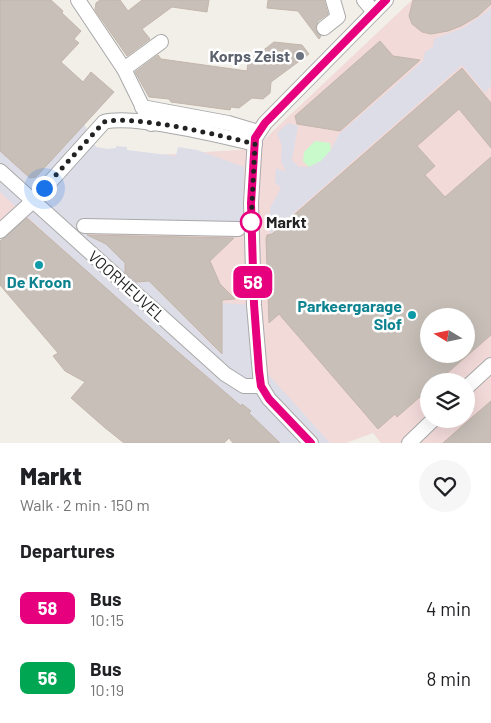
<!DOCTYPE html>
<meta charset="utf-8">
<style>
body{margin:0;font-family:Barlow,sans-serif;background:#f6f6f6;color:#202124;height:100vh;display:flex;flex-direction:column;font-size:19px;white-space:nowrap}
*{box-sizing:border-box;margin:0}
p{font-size:16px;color:#757577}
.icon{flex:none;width:28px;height:28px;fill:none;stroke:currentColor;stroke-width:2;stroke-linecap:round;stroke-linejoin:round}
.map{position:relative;height:443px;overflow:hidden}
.drawer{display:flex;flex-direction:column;background:#fff;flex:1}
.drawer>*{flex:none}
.badge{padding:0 10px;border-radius:8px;font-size:18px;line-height:32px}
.needle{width:32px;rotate:280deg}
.tools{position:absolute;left:420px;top:308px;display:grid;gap:10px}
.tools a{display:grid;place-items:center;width:55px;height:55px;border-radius:50%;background:#fff;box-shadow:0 5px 20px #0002;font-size:25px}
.you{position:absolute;width:25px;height:25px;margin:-12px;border:4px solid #fff;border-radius:50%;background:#1a73e8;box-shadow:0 0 0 8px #1a73e833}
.map>.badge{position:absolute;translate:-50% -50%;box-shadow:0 0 0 2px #fff}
h2{padding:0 20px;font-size:19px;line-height:45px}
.round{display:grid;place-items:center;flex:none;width:52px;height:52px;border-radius:26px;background:#f6f6f6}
.head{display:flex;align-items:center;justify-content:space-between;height:85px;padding:0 20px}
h1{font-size:24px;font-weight:800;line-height:38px}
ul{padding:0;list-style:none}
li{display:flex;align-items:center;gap:15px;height:70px;padding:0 20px}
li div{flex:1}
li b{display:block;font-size:19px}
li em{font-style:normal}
li .badge{min-width:55px;font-weight:700;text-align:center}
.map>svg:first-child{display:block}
</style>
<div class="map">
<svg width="491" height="443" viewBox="0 0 491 443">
<rect width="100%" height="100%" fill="#f2efe9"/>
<path fill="#f2dad9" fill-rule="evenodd" d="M412,0H491V443H381L373,433L346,443H246L0,236V105L58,161L254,149ZM429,316H466V354H429ZM429,381H466V419H429Z"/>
<path fill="#c8facc" d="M315,141L330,143L331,150L321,161L309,167L303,161L304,152Z"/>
<g fill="#dddde8">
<path d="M491,7V86L485,93L462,65L270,234V208L281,188L275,182L276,168L286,172L281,161L282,146L277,133L288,123L298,126L292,160L299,167H309L321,161L331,150L339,134L423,61L425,52L433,47L434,39L463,28L487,12Z"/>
<path d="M84,124L96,147L108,149L116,148V146L127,147V150L176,156L178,147L197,150L244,167L243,230L84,226L69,232L84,233L106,244L125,263L132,264L221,354L222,303L254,305L258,363L330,443H280L117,299L0,192V151L31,179L36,177Z"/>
</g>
<g fill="#c7bfb8" stroke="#c4b6ab" fill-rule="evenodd">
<path d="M0,0H51L63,11L62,13L81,31L74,39L79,43L61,62L83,82L91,72L114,92L36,177L30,178L0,151Z"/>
<path d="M100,0H120L128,11L142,0H209L207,12L172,7L142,29L150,39L127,56L95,10L96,3Z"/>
<path d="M268,0H324L328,14L318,21L315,29L321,36L319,39L298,11L267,8Z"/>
<path d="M413,0H491V4L478,16L461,26L448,31L431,34L422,32L412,24L409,16Z"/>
<path d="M380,41L393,56L420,60L340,131L297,124L295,116Z"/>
<path d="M274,42L302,45L309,54L271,82L270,93L263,99L252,98L239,108L231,107L230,110L171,102L169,99L149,97L135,72L158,55L161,59L247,71L248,62Z"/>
<path d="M462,68L491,103V148L459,109L417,146L435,166L425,175L445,197L491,157V335L438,381H429V389L397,417L395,414L378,429L279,314L269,323L266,239L267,235L272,234ZM429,316H466V354H429Z"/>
<path d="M27,218L177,351L241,406L242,404L251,411L249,413L280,443H233L229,438L224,443H124L104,427L71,398L85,382L65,371L53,356L58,353L0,285V241Z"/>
<path d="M87,235L234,238L210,261L220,284L235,299L222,300V354L149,281L136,282L125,272V263L106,244Z"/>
<path d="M491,401V443H443L470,419Z"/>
</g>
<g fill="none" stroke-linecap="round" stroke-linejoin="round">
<defs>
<g id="street">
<path d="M78,0L124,69L151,124"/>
<path d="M364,0L374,12"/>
<path d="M324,28L338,17L333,0"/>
<path d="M124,69L161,42"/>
<path d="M142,107L228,123L258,132"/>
<path d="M0,171L225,374L244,386H261"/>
<path d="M84,226L238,229"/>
<path d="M0,231L33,201L104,122C134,114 222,136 255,144"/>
<path d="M466,388L491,365"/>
<path d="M311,443L269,399L261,386L254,305L251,203L255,138L265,123L386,0"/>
<path d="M409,443L434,419"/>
</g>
</defs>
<use href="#street" stroke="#a9a9a9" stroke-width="16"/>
<use href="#street" stroke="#fff" stroke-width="14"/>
</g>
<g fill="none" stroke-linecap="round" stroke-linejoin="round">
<defs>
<path id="line" d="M311,443L269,399L261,386L259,371L254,304L251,203L255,138L265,123L386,0"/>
</defs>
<use href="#line" stroke="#fff" stroke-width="11"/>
<use href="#line" stroke="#e6007e" stroke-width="8"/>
<path stroke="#222" stroke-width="5" stroke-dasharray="0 9" d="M44,188L104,122C134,114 222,136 255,144L251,224V222"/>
</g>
<circle fill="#6b7280" stroke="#fff" stroke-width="2" cx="300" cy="56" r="5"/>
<circle fill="#fff" stroke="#e6007e" stroke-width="2.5" cx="251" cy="222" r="10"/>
<g fill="#0f9aa8" stroke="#fff" stroke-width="2">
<circle cx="39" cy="265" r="5"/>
<circle cx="412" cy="315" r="5"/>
</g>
<g text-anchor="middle" stroke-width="5" stroke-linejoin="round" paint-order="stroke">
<g font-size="16" font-weight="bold" fill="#5b616d" stroke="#fff" text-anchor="end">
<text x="290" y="62">Korps Zeist</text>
</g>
<g font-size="16" font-weight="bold" fill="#222" stroke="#fff" text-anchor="start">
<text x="266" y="228">Markt</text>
</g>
<g font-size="16" font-weight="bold" fill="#0d838f" stroke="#fff">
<text x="39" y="288">De Kroon</text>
<text x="402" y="312" text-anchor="end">Parkeergarage<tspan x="402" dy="18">Slof</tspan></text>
</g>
<g font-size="16" fill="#222" stroke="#fff">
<text transform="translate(127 286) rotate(42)" y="6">VOORHEUVEL</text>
</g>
</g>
</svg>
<div class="tools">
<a><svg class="needle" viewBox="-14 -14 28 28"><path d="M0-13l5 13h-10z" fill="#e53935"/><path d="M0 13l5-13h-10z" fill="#757577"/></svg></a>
<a><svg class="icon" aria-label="layers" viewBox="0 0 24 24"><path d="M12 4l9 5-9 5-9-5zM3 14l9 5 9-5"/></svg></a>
</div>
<div class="you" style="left:44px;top:188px"></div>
<b class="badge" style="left:253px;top:282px;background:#e6007e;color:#fff">58</b>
</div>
<section class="drawer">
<div class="head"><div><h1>Markt</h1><p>Walk · 2 min · 150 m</p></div><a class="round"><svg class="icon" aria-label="heart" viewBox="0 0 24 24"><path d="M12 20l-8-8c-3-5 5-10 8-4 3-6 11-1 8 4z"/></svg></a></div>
<h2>Departures</h2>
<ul>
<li><span class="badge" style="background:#e6007e;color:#fff">58</span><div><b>Bus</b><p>10:15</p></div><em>4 min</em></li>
<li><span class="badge" style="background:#00a651;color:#fff">56</span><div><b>Bus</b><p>10:19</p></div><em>8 min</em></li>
</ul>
</section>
